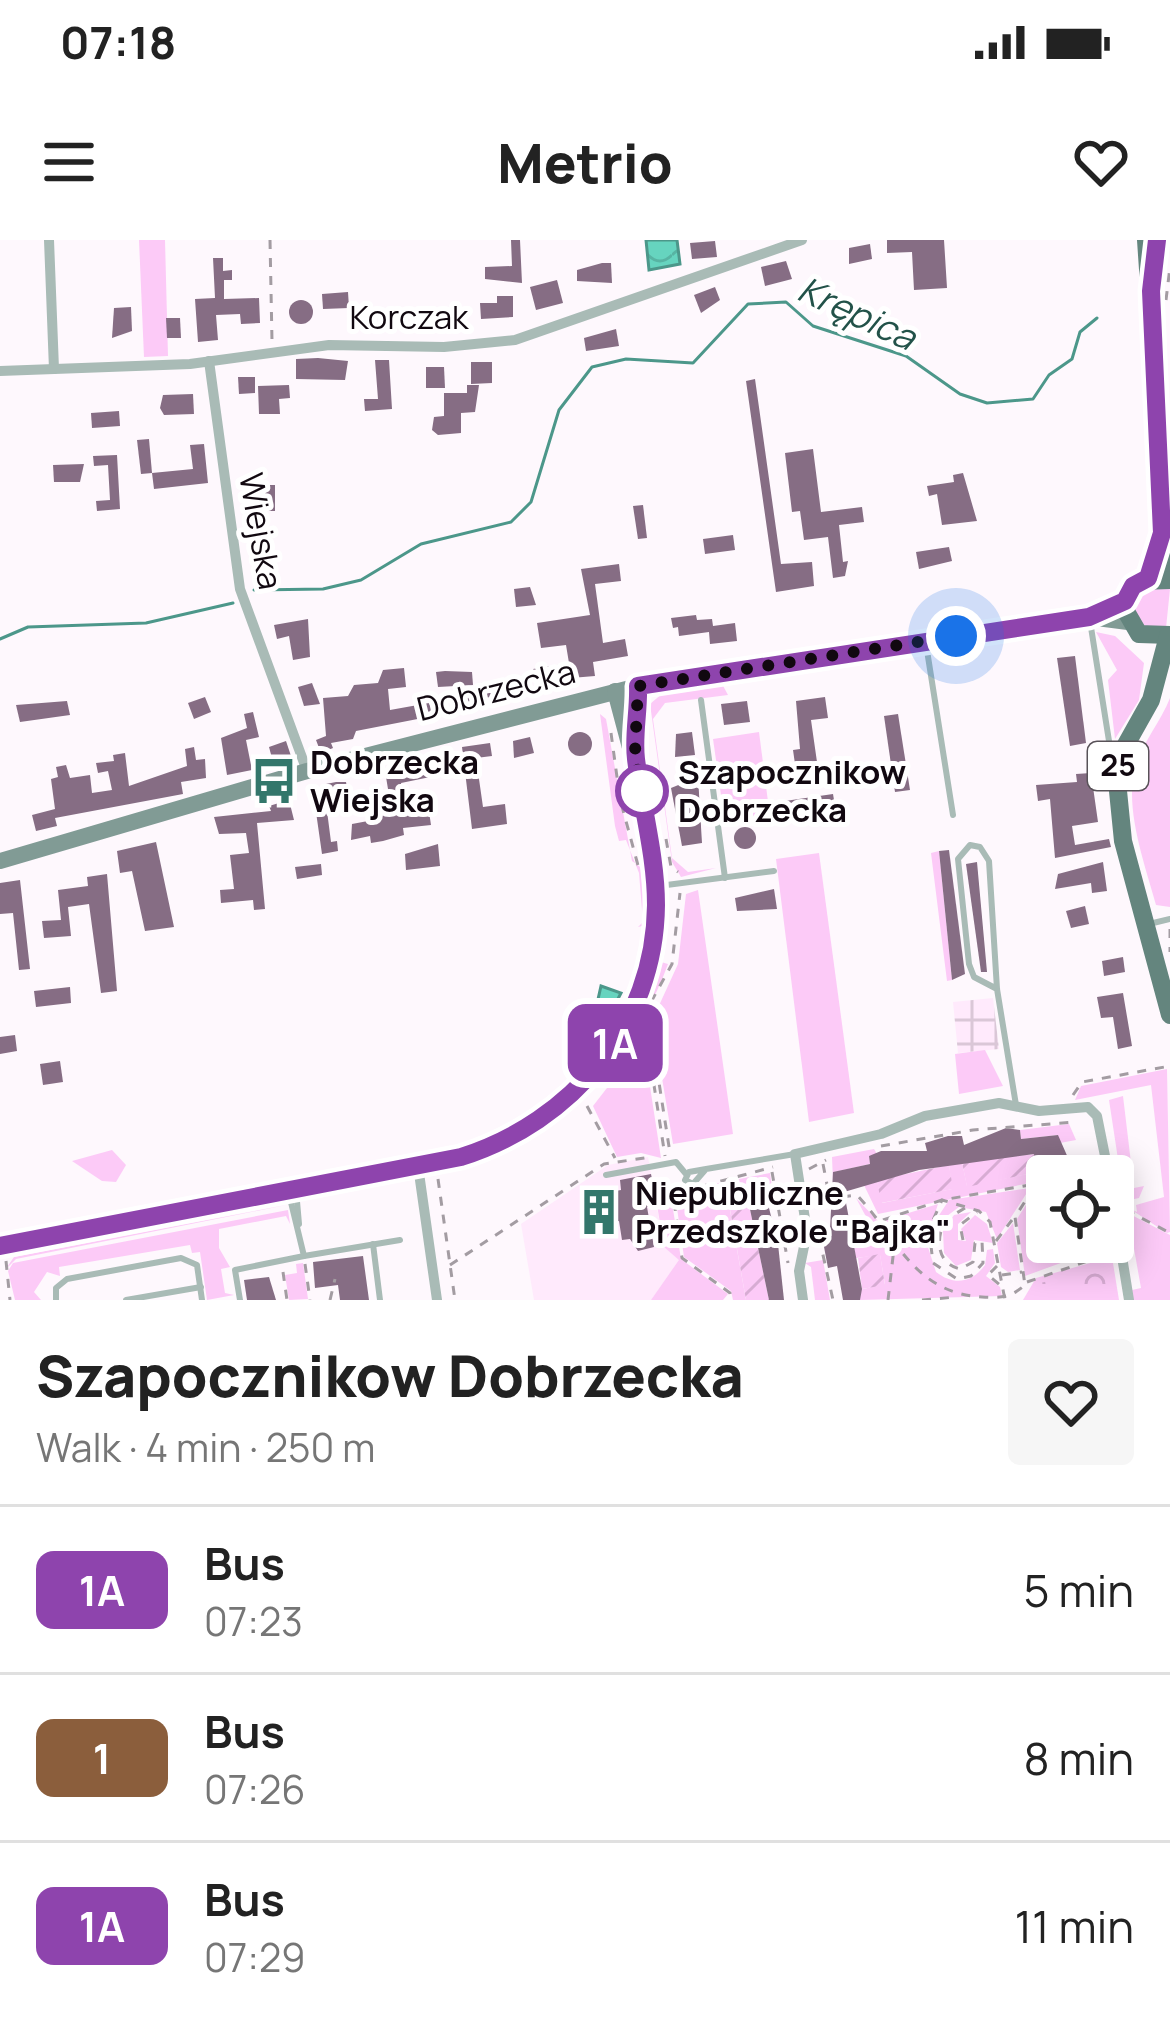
<!DOCTYPE html>
<meta charset="utf-8">
<style>
body{margin:0;font-family:Manrope,sans-serif;background:#f6f6f6;color:#222;height:100vh;display:flex;flex-direction:column;font-size:45px;white-space:nowrap}
*{box-sizing:border-box;margin:0}
p{font-size:39px;color:#767676}
.icon{flex:none;width:66px;height:66px;fill:none;stroke:currentColor;stroke-width:2;stroke-linecap:round;stroke-linejoin:round}
.map{position:relative;height:1060px;overflow:hidden}
.sheet{display:flex;flex-direction:column;background:#fff;flex:1}
.sheet>*{flex:none}
.badge{padding:0 24px;border-radius:18px;font-size:42px;line-height:78px}
.controls{position:absolute;left:1026px;top:915px;display:grid;gap:24px}
.controls a{display:grid;place-items:center;width:108px;height:108px;border-radius:12px;background:#fff;box-shadow:0 6px 30px #0003;font-size:60px}
.you{position:absolute;width:60px;height:60px;margin:-30px;border:9px solid #fff;border-radius:50%;background:#1a73e8;box-shadow:0 0 0 18px #1a73e833}
.map>.badge{position:absolute;translate:-50% -50%;box-shadow:0 0 0 6px #fff}
.round{display:grid;place-items:center;flex:none;width:126px;height:126px;border-radius:12px;background:#f6f6f6}
.overview{display:flex;align-items:center;justify-content:space-between;height:204px;padding:0 36px}
h1{font-size:57px;font-weight:800;line-height:90px}
ul{padding:0;list-style:none}
li{display:flex;align-items:center;gap:36px;height:168px;padding:0 36px;border-top:3px solid #e0e0e0}
li div{flex:1}
li b{display:block;font-size:45px}
li em{font-style:normal}
li .badge{min-width:132px;font-weight:700;text-align:center}
.status{display:flex;justify-content:space-between;align-items:center;height:84px;padding:0 60px;background:#fff;direction:ltr}
.status svg{height:33px;fill:currentColor}
header{display:flex;justify-content:space-between;align-items:center;height:156px;padding:0 36px;background:#fff;font-size:54px;font-weight:800}
.map>svg:first-child{display:block}
</style>
<div class="status"><b>07:18</b><svg viewBox="0 0 49 12"><path d="M0 12V9h3v3zM5 12V6h3v6zM10 12V3h3v9zM15 12V0h3v12zM26 1h20v11H26zM47 4h2v5h-2z"/></svg></div>
<header><svg class="icon" aria-label="menu" viewBox="0 0 24 24"><path d="M4 6h16M4 12h16M4 18h16"/></svg>Metrio<svg class="icon" aria-label="heart" viewBox="0 0 24 24"><path d="M12 20l-8-8c-3-5 5-10 8-4 3-6 11-1 8 4z"/></svg></header>
<div class="map">
<svg width="1170" height="1060" viewBox="0 0 1170 1060">
<defs>
<pattern id="industrial-grid" width="8" height="8" patternUnits="userSpaceOnUse" patternTransform="scale(3)"><rect width="8" height="8" fill="#ffeafc"/><path d="M0 4h8M4 0v8" fill="none" stroke="#dac7d7"/></pattern>
<pattern id="park-crowns" width="20" height="18" patternUnits="userSpaceOnUse" patternTransform="scale(3)"><rect width="20" height="18" fill="#fccaf7"/><path d="M2 6a3 3 0 1 1 6 0M12 15a3 3 0 1 1 6 0" fill="none" stroke="#d7acd3"/></pattern>
<pattern id="garden-furrows" width="10" height="10" patternUnits="userSpaceOnUse" patternTransform="scale(3)"><rect width="10" height="10" fill="#fccaf7"/><path d="M-1 1l2-2M0 10L10 0M9 11l2-2" fill="none" stroke="#d7acd3"/></pattern>
<pattern id="water-waves" width="16" height="10" patternUnits="userSpaceOnUse" patternTransform="scale(3)"><rect width="16" height="10" fill="#66d4bf"/><path d="M0 5q4-4 8 0t8 0" fill="none" stroke="#57b4a3"/></pattern>
</defs>
<rect width="100%" height="100%" fill="#fef8fd"/>
<path fill="#ffeafc" d="M648,917L664,1007L680,1020L651,1060H534L521,984L608,925Z"/>
<path fill="url(#industrial-grid)" d="M993,758L999,809L958,813L953,762Z"/>
<g fill="#fccaf7">
<path d="M139,0H165L168,116L144,117Z"/>
<path d="M1141,348L1170,349L1166,388H1143C1131,373 1130,364 1141,348Z"/>
<path d="M1096,392L1115,396L1144,423L1139,460L1115,499L1108,440L1117,430Z"/>
<path d="M721,442L728,455L665,463L653,479L672,618L688,632L716,628L681,637L672,622L650,464L663,453Z"/>
<path d="M1170,458V667L1156,665C1145,624 1123,567 1136,525C1143,502 1161,481 1170,458Z"/>
<path d="M600,474L606,479L632,621L647,632L646,685L638,687L643,682L639,633L626,600L619,601L615,586Z"/>
<path d="M759,492L770,577L725,583L713,499Z"/>
<path d="M939,611L952,740L947,741L931,613Z"/>
<path d="M819,613L854,873L809,882L776,619Z"/>
<path d="M698,650L733,894L673,904L657,808L646,794L678,724L686,654Z"/>
<path d="M661,722L668,724C648,780 606,844 556,881L623,805Z"/>
<path d="M638,808L645,814L661,918L641,913L617,917L593,866Z"/>
<path d="M985,810L1003,846L959,854L955,814Z"/>
<path d="M1167,829L1170,992L1167,993L1127,967L1137,972L1136,965L1164,957L1151,845L1075,860L1081,846Z"/>
<path d="M1123,856L1134,948L1144,946L1139,958L1125,961L1115,954L1123,952L1109,860Z"/>
<path d="M1069,884L1076,900L1060,903L1058,895L1021,899L1020,890Z"/>
<path d="M874,909L877,914L869,916L870,924L834,932L833,942L832,917Z"/>
<path d="M112,910L126,925L116,942L102,941L72,921Z"/>
<path d="M962,922L967,946L1042,931L1030,943L878,974L863,943L877,940L882,963L952,949L949,925Z"/>
<path d="M1059,922L1047,935V1002H1069L1072,1015L1080,1016L1025,1036L1017,979L1052,924Z"/>
<path d="M770,933L774,962L767,963L764,952L728,959L746,1060H733L731,1051L684,1017L676,961L708,945Z"/>
<path d="M1030,948L997,999L986,972L959,967L943,979L937,1007L931,1008L934,983L949,960Z"/>
<path d="M856,958L879,982L938,964L926,1001L936,1032C954,1046 972,1043 985,1025L987,1010L993,1009L995,1023L986,1036L1000,1047L1002,1056L860,1060L859,1050L885,1044L880,1015L856,1018L851,990L871,986Z"/>
<path d="M672,963L681,1019L728,1054L723,1060H651L679,1020L664,1007L657,965Z"/>
<path d="M286,965L16,1019L5,1030L14,1017Z"/>
<path d="M288,970L290,984L286,976L219,989V1008L230,1027L221,1029L225,1053L234,1055L207,1060L200,1012L192,1013L190,1005L59,1027L60,1036L47,1032L34,1052L41,1060H15L8,1031L13,1023Z"/>
<path d="M1122,970L1170,995V1060H1133L1132,1050L1141,1048L1128,975L1119,976Z"/>
<path d="M971,972L958,984V1000L966,1001L961,989L975,975L987,984L993,1003L974,1000L971,1020L956,1026L944,1013L943,991L954,975Z"/>
<path d="M1013,983L1020,1030L1008,1032L1001,1027L997,1003Z"/>
<path d="M1112,1017L1119,1060H1023L1036,1038Z"/>
<path d="M823,1020L830,1060H815L811,1027L805,1023Z"/>
<path d="M303,1023L308,1059L289,1060L285,1035L297,1033L296,1024Z"/>
</g>
<g fill="url(#park-crowns)">
<circle cx="912" cy="1011" r="13"/>
<path d="M1091,1031L1104,1036L1110,1060H1027L1040,1043Z"/>
</g>
<g fill="url(#garden-furrows)">
<path d="M1034,914L1047,917L1042,931L967,947L962,922Z"/>
<path d="M949,925L953,949L881,963L877,940Z"/>
<path d="M747,955L769,1060H746L728,958Z"/>
<path d="M880,1014L885,1045L862,1049L858,1018Z"/>
</g>
<g fill="url(#water-waves)" stroke="#4c978a" stroke-width="3">
<path d="M646,0H677L680,24L649,30Z"/>
<path d="M601,746L621,753L593,807L588,804Z"/>
</g>
<g fill="none" stroke-linecap="round" stroke-linejoin="round">
<g stroke="#4c978a" stroke-width="3">
<path d="M254,350L323,349L361,340L421,304L511,282L531,262L559,170L592,127L626,119L693,123L748,64L786,62L813,86L906,116L960,154L987,163L1033,159L1049,135L1072,119L1080,92L1097,78"/>
<path d="M0,399L28,387L146,383L233,363"/>
</g>
</g>
<g fill="#866d84">
<path d="M511,0H520L522,43L485,39V27L512,26Z"/>
<path d="M887,0H944L947,48L914,50L912,12L887,13Z"/>
<path d="M715,1L717,17L692,19L690,3Z"/>
<path d="M870,4L872,19L849,24V8Z"/>
<path d="M213,18H223V31L232,30V40H224V59L259,58L260,83L241,84L240,74L216,75L218,100L198,102L195,59L215,58Z"/>
<path d="M786,21L792,39L765,46L761,27Z"/>
<path d="M602,23H611L612,43L577,41V30Z"/>
<path d="M557,40L563,63L536,70L530,47Z"/>
<path d="M715,47L720,60L701,73L694,55Z"/>
<path d="M348,52L349,68L323,69L322,54Z"/>
<path d="M497,56H513V77L481,79L480,63H497Z"/>
<circle cx="301" cy="72" r="12"/>
<path d="M131,67L132,91L112,98L114,68Z"/>
<path d="M166,78H180L181,98H167Z"/>
<path d="M616,89L619,106L586,111L584,98Z"/>
<path d="M318,118L348,121L345,140L296,139V119Z"/>
<path d="M375,120H389L392,169L365,171L364,159H378Z"/>
<path d="M471,122H492V143L471,144Z"/>
<path d="M426,127H444L445,148H426Z"/>
<path d="M238,137H255V153L239,154Z"/>
<path d="M755,139L781,324L812,322L814,346L776,352L746,141Z"/>
<path d="M289,145L290,158L279,159L280,174H259L258,146Z"/>
<path d="M467,145H479L475,172L461,173V193L438,195L432,190L434,177L444,176V153H467Z"/>
<path d="M193,154L194,174L164,175L160,168L163,155Z"/>
<path d="M119,171L120,186L92,188L91,173Z"/>
<path d="M149,199L152,233L141,234L137,200Z"/>
<path d="M204,204L208,243L154,249L152,233L193,229L190,205Z"/>
<path d="M813,209L821,272L862,267L864,282L839,285L843,322L848,321L845,336L833,338L828,297L804,300L800,271L792,272L785,213Z"/>
<path d="M117,215L120,269L97,271L96,261L110,260L108,225L94,226L93,216Z"/>
<path d="M84,224L80,242H54L53,225Z"/>
<path d="M963,233L977,281L942,285L937,254L929,256L927,246L954,242L953,235Z"/>
<path d="M258,245H275V271H259Z"/>
<path d="M643,265L647,298L638,299L633,266Z"/>
<path d="M733,295L735,310L705,314L703,299Z"/>
<path d="M949,307L952,321L919,329L916,312Z"/>
<path d="M619,324L621,341L595,344L603,403L625,399L628,416L593,422L595,436L535,441L533,429L569,423L566,405L541,408L537,383L590,375L581,329Z"/>
<path d="M530,347L536,365L516,367L514,349Z"/>
<path d="M696,375L697,380L712,379L713,386L735,383L737,401L710,404L709,392L679,396L678,387L673,388L671,378Z"/>
<path d="M308,379L310,417L293,420L289,396L277,399L274,385Z"/>
<path d="M1075,416L1086,503L1070,506L1057,418Z"/>
<path d="M404,428L406,447L388,449L390,470L429,463L433,476L356,491L353,499L331,503L333,508L321,513L316,500L326,496L323,458L348,456L354,445L378,443L383,430Z"/>
<path d="M445,431L472,432L473,445L438,447L436,432Z"/>
<path d="M507,438L510,453L466,462L465,453L482,448L481,443Z"/>
<path d="M312,443L320,464L304,466L298,447Z"/>
<path d="M205,457L211,472L194,479L188,463Z"/>
<path d="M825,457L828,478L811,480L817,522L795,524L793,510L800,509L796,461Z"/>
<path d="M67,461L70,475L20,482L16,465Z"/>
<path d="M747,461L750,482L724,485L721,464Z"/>
<path d="M253,472L259,497L246,500L252,530L227,535L221,498L247,488L244,474Z"/>
<path d="M898,474L910,550L895,552L884,476Z"/>
<circle cx="580" cy="504" r="12"/>
<path d="M692,492L695,515L675,517L676,494Z"/>
<path d="M530,497L534,513L514,518L513,501Z"/>
<path d="M286,501L291,516L273,522L269,507Z"/>
<path d="M490,503L492,516L476,518L483,567L505,564L507,584L472,589L462,507Z"/>
<path d="M194,507L196,520L205,519L206,538L181,542L183,554L55,578L57,586L36,591L32,575L55,569L51,539L58,537L56,527L66,525L70,538L90,535L92,553L112,550L108,531L98,533L96,523L114,521L113,515L125,513L129,546L187,526L185,509Z"/>
<path d="M437,518L440,535L401,543L405,567L428,565L431,585L403,588L404,595L383,601L371,603L370,596L351,600L352,584L368,581L365,558L389,555L385,531Z"/>
<path d="M1091,533L1098,582L1072,586L1075,605L1109,599L1111,607L1055,618L1050,559L1038,561L1036,545L1077,542L1076,534Z"/>
<path d="M698,537L702,603L682,606L671,548Z"/>
<path d="M336,542H346L349,561L329,564L326,544Z"/>
<path d="M833,554L836,572L787,582L785,561Z"/>
<path d="M289,560L294,580L257,583L265,669L254,670L253,660L221,663L220,650L234,649L230,615L249,613L246,593L219,594L214,577L271,571L269,566Z"/>
<path d="M327,571L331,602L337,601L338,611L322,614L316,572Z"/>
<circle cx="745" cy="598" r="11"/>
<path d="M156,602L174,687L145,691L132,631L120,633L117,611Z"/>
<path d="M438,604L440,626L406,630L405,614Z"/>
<path d="M949,610L965,734L952,740L939,611Z"/>
<path d="M977,622L987,732H981L966,624Z"/>
<path d="M1103,622L1107,651L1092,653L1091,643L1055,649L1058,634Z"/>
<path d="M321,624L322,635L297,639L295,627Z"/>
<path d="M107,634L117,751L101,753L89,664L68,667L71,696L44,698L42,681L61,680L58,650L88,646L87,637Z"/>
<path d="M20,640L30,729L19,730L13,673L0,674V643Z"/>
<path d="M774,649L777,669L737,671L735,658Z"/>
<path d="M1085,666L1089,684L1071,688L1066,671Z"/>
<path d="M1123,717L1125,732L1104,736L1102,721Z"/>
<path d="M70,747L71,763L36,767L34,751Z"/>
<path d="M1123,753L1132,806L1118,809L1113,777L1101,778L1097,757Z"/>
<path d="M15,795L17,811L0,814V797Z"/>
<path d="M60,821L63,842L43,845L40,824Z"/>
<path d="M1006,888L1020,890L1021,899L1058,895L1076,936H1058L1055,917L1035,919L1034,914L919,930L844,952L862,1049L860,1060H843L837,1026L828,1028L821,991L830,989L833,932L870,924L869,916L881,911H927L925,903L948,896H962L964,905Z"/>
<path d="M651,934L657,965L647,967L654,1007L638,1011L630,999L622,1000L619,981L600,985L598,977L584,974L581,957L621,950L620,940Z"/>
<path d="M765,952L778,1004L784,1060H769L747,955Z"/>
<path d="M363,1016L369,1060H340L338,1045L315,1048L313,1022Z"/>
<path d="M269,1037L276,1060H247L244,1040Z"/>
</g>
<g fill="none" stroke-linecap="round" stroke-linejoin="round">
<g stroke="#a39ca2" stroke-width="3" stroke-dasharray="9 9" stroke-linecap="butt">
<path d="M270,0L272,101"/>
<path d="M1166,60L1170,27"/>
<path d="M611,493L620,559L639,629"/>
<path d="M666,599L671,627L678,632"/>
<path d="M1170,689V712"/>
<path d="M651,762L672,724L680,653"/>
<path d="M640,796L655,817L670,913"/>
<path d="M632,798L649,813L665,916"/>
<path d="M1073,855L1082,842L1170,826"/>
<path d="M587,866L615,918"/>
<path d="M881,906L973,890L1075,882"/>
<path d="M1069,918L1081,917"/>
<path d="M823,924L830,960"/>
<path d="M809,929L826,920"/>
<path d="M772,932L788,1023"/>
<path d="M438,939L455,1060"/>
<path d="M703,946L773,927"/>
<path d="M689,953L674,961L682,1018L730,1053L731,1060"/>
<path d="M842,957L857,955C898,999 914,1053 982,1057C1001,1058 1010,1058 1025,1045L1015,977L1051,921L1059,920"/>
<path d="M658,964L672,961"/>
<path d="M965,968L945,980C936,999 936,1023 960,1029L973,1022L975,1003L982,1001L983,1023L971,1036L957,1039L933,1023L929,989L942,960L979,971L990,982L1005,1060"/>
<path d="M1126,970L1170,993"/>
<path d="M883,980L942,960L1030,945"/>
<path d="M819,997L833,1060"/>
<path d="M963,1000L960,985L977,972"/>
<path d="M996,1001L1012,980"/>
<path d="M6,1021L10,1060"/>
<path d="M305,1024L310,1060"/>
<path d="M450,1025L604,924L651,917"/>
<path d="M997,1026L988,1035L1000,1045"/>
<path d="M283,1032L287,1060"/>
<path d="M1002,1035L1022,1032"/>
<path d="M1027,1042L1108,1014"/>
<path d="M330,1060L335,1039"/>
<path d="M888,1060L894,1008"/>
<path d="M922,1060L956,1057"/>
</g>
<g stroke="#a9bbb6" stroke-width="6">
<path d="M1090,381L1109,501"/>
<path d="M926,404L953,575"/>
<path d="M701,460L725,638"/>
<path d="M659,646L774,631"/>
<path d="M1149,684L1170,679"/>
<path d="M997,749L974,737L969,724L958,619L970,605L980,607L989,621L997,749L1016,865"/>
<path d="M706,929L689,932L685,940L693,944L706,929L795,914"/>
<path d="M606,935L676,922L686,934"/>
<path d="M296,950L299,984"/>
<path d="M373,1004L380,1060"/>
<path d="M304,1016L400,1000"/>
<path d="M56,1060V1048L67,1039L181,1018L197,1025L202,1060"/>
<path d="M126,1060L201,1047"/>
<path d="M240,1060L235,1030L304,1016L289,954"/>
</g>
<g stroke="#a9bbb6" stroke-width="10">
<path d="M49,0L54,129"/>
<path d="M209,121L240,349L307,531"/>
<path d="M0,131L190,124L329,105L444,107L515,100L802,0"/>
<path d="M418,926L437,1060"/>
<path d="M1113,961L1129,1060"/>
<path d="M803,1060L799,1031L807,992L795,914L881,894L925,876L999,863L1039,871L1088,867L1097,876L1109,936"/>
</g>
<g stroke="#819b95" stroke-width="16">
<path d="M635,512L638,446"/>
<path d="M0,621L307,531L638,446L1089,377L1128,382"/>
<path d="M0,1006L461,917C578,881 662,774 655,649C652,580 632,517 615,451"/>
</g>
<g stroke="#64857e" stroke-width="18">
<path d="M1146,0L1169,339"/>
<path d="M1170,340L1140,341L1128,353L1124,368L1139,394L1170,395"/>
<path d="M1168,396L1151,460L1123,510L1117,541L1123,601L1170,775"/>
</g>
</g>
<g fill="none" stroke-linecap="round" stroke-linejoin="round">
<defs>
<path id="line" d="M0,1006L461,917C572,882 655,785 656,665C656,616 642,568 636,519C633,496 639,470 638,446L1089,377L1125,361L1133,346L1148,338L1162,293L1151,51L1157,0"/>
</defs>
<use href="#line" stroke="#fff" stroke-width="27"/>
<use href="#line" stroke="#8e44ad" stroke-width="18"/>
<path stroke="#110810" stroke-width="12" stroke-dasharray="0 21.6" d="M642,551L635,513L638,446L956,396"/>
</g>
<defs>
<symbol id="bus-bare" viewBox="-9 -9 18 18"><path d="M-5-6H5V4H4V6H2V4H-2V6H-4V4H-5ZM-3.5-4V0h7V-4ZM-3.5 1.2v1.5H-2V1.2ZM2 1.2v1.5H3.5V1.2Z" fill="#33776b" stroke="#fff" stroke-width="2.5" paint-order="stroke"/></symbol>
<symbol id="building-bare" viewBox="-9 -9 18 18"><path d="M-4-6H4V6H1V3H-1V6H-4ZM-2.5-4.3h1.7v1.8h-1.7ZM.8-4.3h1.7v1.8H.8ZM-2.5-1h1.7V.8h-1.7ZM.8-1h1.7V.8H.8Z" fill="#33776b" stroke="#fff" stroke-width="2.5" paint-order="stroke"/></symbol>
</defs>
<g fill-rule="evenodd">
<use href="#bus-bare" x="241" y="508" width="66" height="66"/>
<use href="#building-bare" x="566" y="939" width="66" height="66"/>
</g>
<circle fill="#fff" stroke="#8e44ad" stroke-width="6" cx="642" cy="551" r="24"/>
<g text-anchor="middle" stroke-width="10" stroke-linejoin="round" paint-order="stroke">
<rect fill="#fff" stroke="#585258" stroke-width="3" x="1088" y="502" width="60" height="48" rx="9"/>
<g font-size="30" font-weight="bold" fill="#110810">
<text x="1118" y="536">25</text>
</g>
<g font-size="33" fill="#110810" stroke="#fff">
<text x="409" y="89">Korczak</text>
<text transform="translate(261 291) rotate(80)" y="12">Wiejska</text>
<text transform="translate(496 450) rotate(-14)" y="12">Dobrzecka</text>
</g>
<g font-size="33" font-weight="bold" fill="#110810" stroke="#fff" text-anchor="start">
<text x="310" y="534">Dobrzecka<tspan x="310" dy="38">Wiejska</tspan></text>
<text x="635" y="965">Niepubliczne<tspan x="635" dy="38">Przedszkole "Bajka"</tspan></text>
</g>
<g font-size="33" font-weight="bold" fill="#110810" stroke="#fff" text-anchor="start">
<text x="678" y="544">Szapocznikow<tspan x="678" dy="38">Dobrzecka</tspan></text>
</g>
<g font-size="36" font-style="italic" fill="#225249" stroke="#fff">
<text transform="translate(857 73) rotate(25)" y="13">Krępica</text>
</g>
</g>
</svg>
<div class="controls">
<a><svg class="icon" aria-label="locate" viewBox="0 0 24 24"><circle cx="12" cy="12" r="6"/><path d="M12 2v4M12 18v4M2 12h4M18 12h4"/></svg></a>
</div>
<div class="you" style="left:956px;top:396px"></div>
<b class="badge" style="left:615px;top:803px;background:#8e44ad;color:#fff">1A</b>
</div>
<section class="sheet">
<div class="overview"><div><h1>Szapocznikow Dobrzecka</h1><p>Walk · 4 min · 250 m</p></div><a class="round"><svg class="icon" aria-label="heart" viewBox="0 0 24 24"><path d="M12 20l-8-8c-3-5 5-10 8-4 3-6 11-1 8 4z"/></svg></a></div>
<ul>
<li><span class="badge" style="background:#8e44ad;color:#fff">1A</span><div><b>Bus</b><p>07:23</p></div><em>5 min</em></li>
<li><span class="badge" style="background:#8b5e3c;color:#fff">1</span><div><b>Bus</b><p>07:26</p></div><em>8 min</em></li>
<li><span class="badge" style="background:#8e44ad;color:#fff">1A</span><div><b>Bus</b><p>07:29</p></div><em>11 min</em></li>
</ul>
</section>
